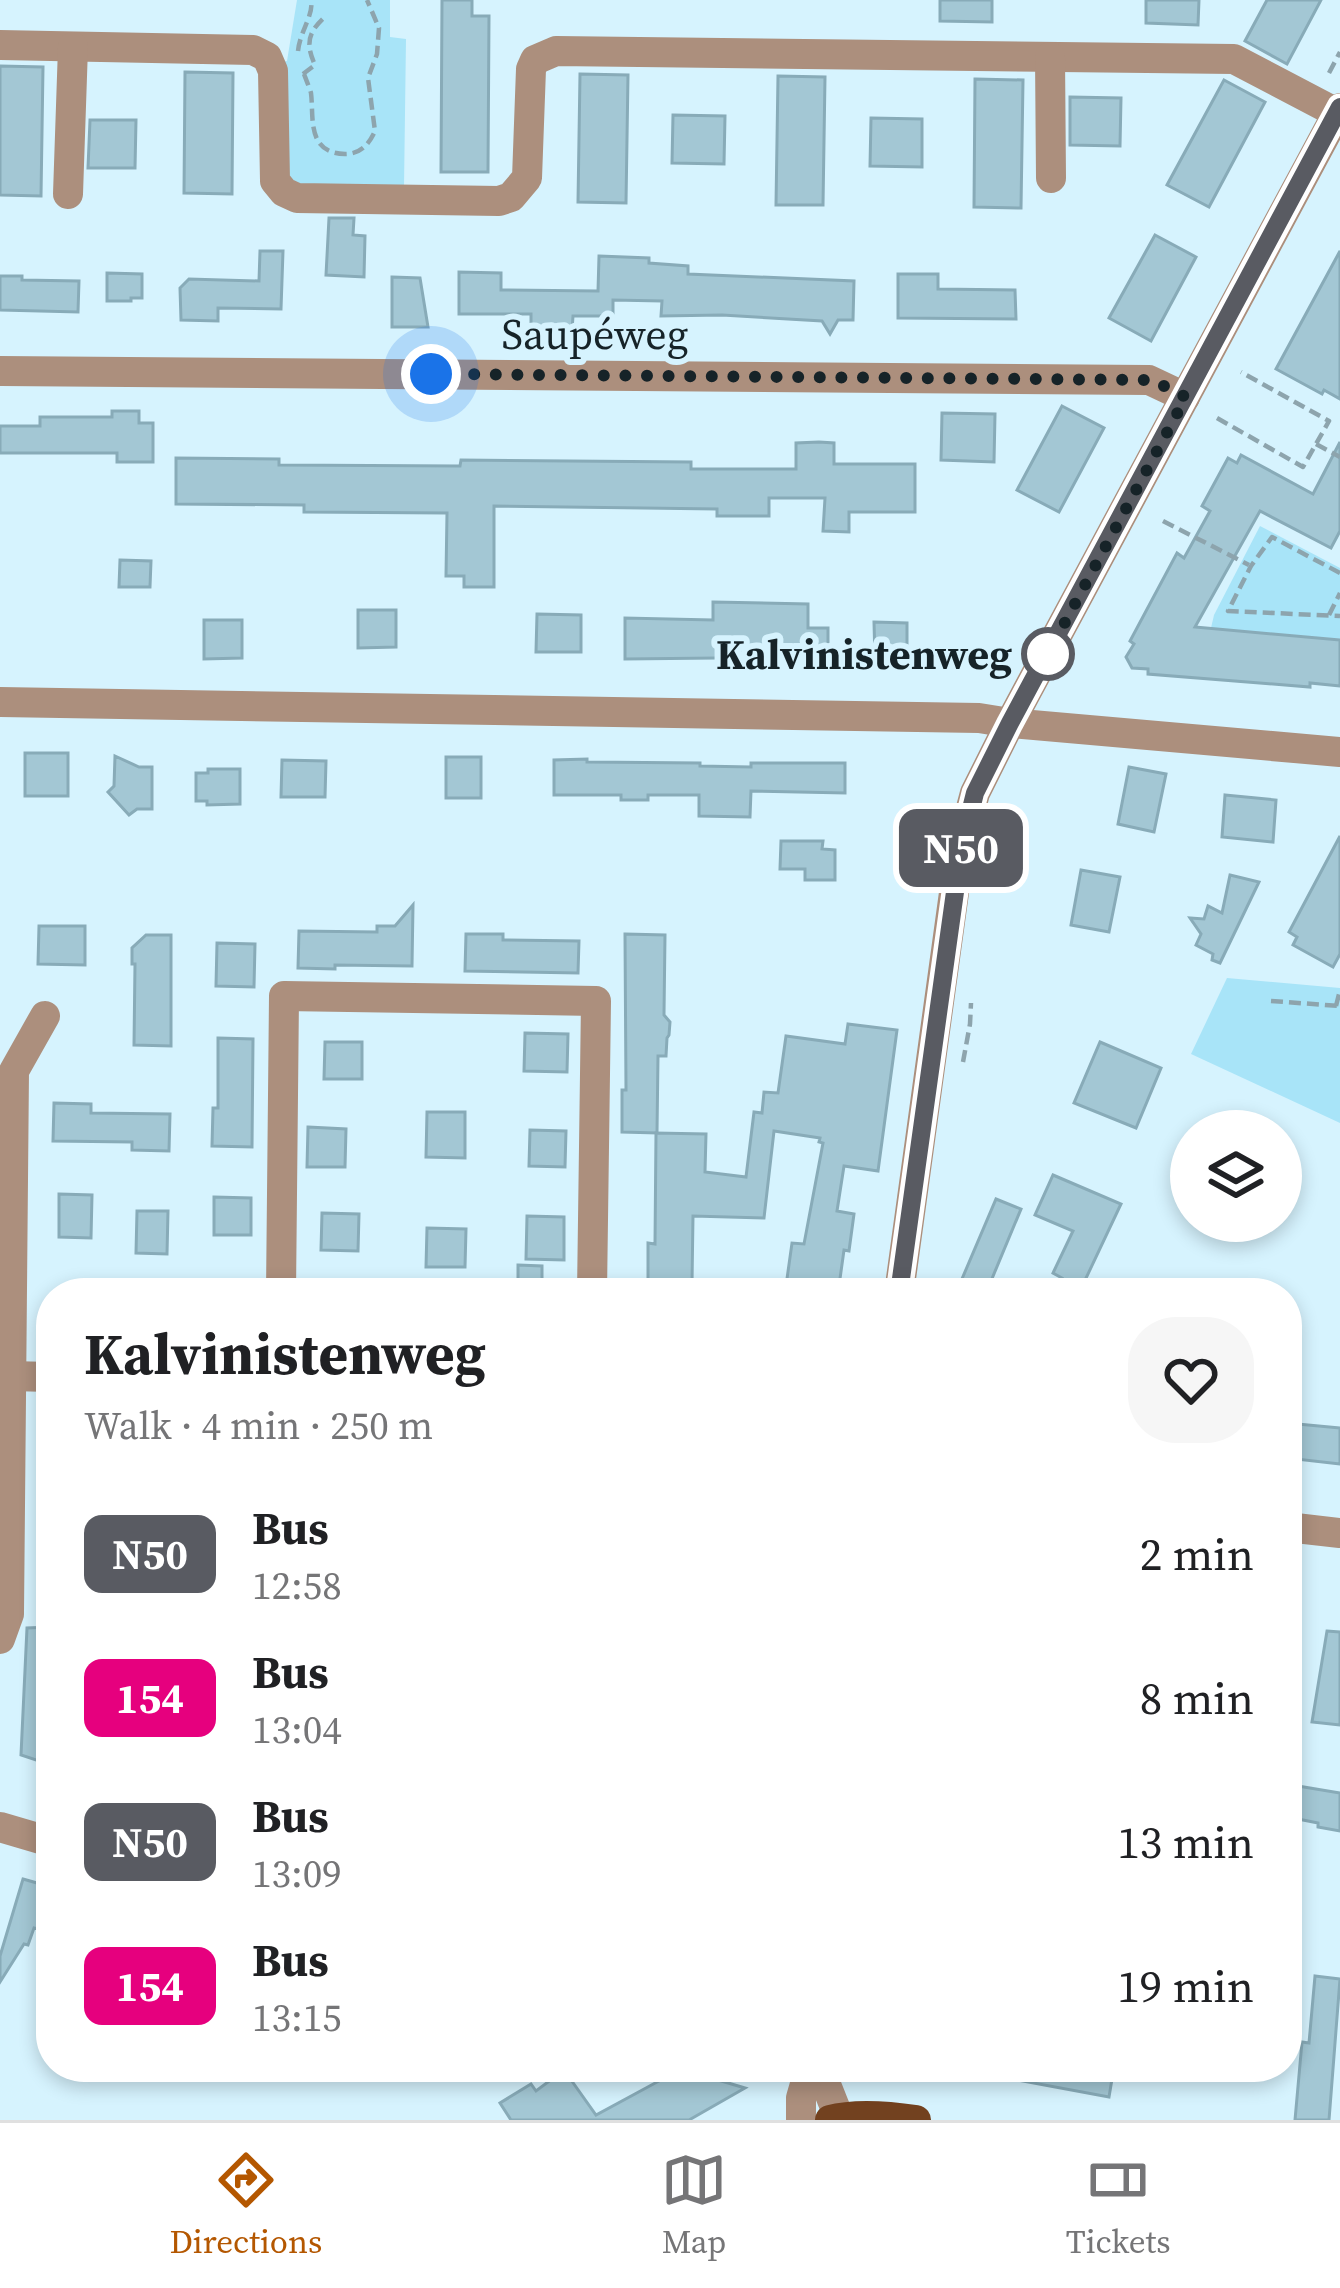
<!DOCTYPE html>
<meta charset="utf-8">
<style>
body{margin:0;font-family:"Source Serif 4",serif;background:#f6f6f6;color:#202124;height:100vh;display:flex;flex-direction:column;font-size:45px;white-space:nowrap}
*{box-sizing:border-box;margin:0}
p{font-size:39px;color:#757577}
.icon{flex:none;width:66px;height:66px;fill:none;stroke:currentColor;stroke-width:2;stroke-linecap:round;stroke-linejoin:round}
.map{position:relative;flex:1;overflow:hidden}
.panel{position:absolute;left:36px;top:1278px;width:1266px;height:804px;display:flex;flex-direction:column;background:#fff;border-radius:48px;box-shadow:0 6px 18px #0003}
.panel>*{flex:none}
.badge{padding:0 24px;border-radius:18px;font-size:42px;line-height:78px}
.fabs{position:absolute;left:1170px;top:1110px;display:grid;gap:24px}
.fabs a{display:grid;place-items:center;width:132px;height:132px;border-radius:50%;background:#fff;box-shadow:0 6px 18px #0003;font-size:60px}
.you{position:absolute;width:60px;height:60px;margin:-30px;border:9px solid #fff;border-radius:50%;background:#1a73e8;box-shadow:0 0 0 18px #1a73e833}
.map>.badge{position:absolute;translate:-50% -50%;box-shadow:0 0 0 6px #fff}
.round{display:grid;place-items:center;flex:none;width:126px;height:126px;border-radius:48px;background:#f6f6f6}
.head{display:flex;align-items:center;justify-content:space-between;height:204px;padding:0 48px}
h1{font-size:57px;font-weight:700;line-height:90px}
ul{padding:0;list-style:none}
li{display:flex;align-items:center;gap:36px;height:144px;padding:0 48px}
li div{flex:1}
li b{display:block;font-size:45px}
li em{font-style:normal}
li .badge{min-width:132px;font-weight:700;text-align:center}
.dock{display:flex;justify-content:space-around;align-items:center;height:168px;border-top:3px solid #e0e0e0;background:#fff;font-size:33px;color:#757577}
.dock a{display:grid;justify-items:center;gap:6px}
.dock .current{color:#b45700}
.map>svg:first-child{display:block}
</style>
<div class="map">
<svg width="1340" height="2120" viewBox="0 0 1340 2120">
<rect width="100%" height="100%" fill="#d6f3fe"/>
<g fill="#a8e4f8">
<path d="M297,0H390V37L406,39L404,187L299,186L285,174L278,63L287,61Z"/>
<path d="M1260,526L1340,568V639L1211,628L1214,615Z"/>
<path d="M1227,978L1340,988V1123L1191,1054Z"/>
</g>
<g fill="#a3c7d4" stroke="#88abb8" stroke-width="3">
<path d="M442,0H472V16H489L488,172H441Z"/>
<path d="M940,0H992V22L940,21Z"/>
<path d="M1146,0H1199L1198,25L1146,23Z"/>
<path d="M1267,0H1321L1287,64L1245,41Z"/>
<path d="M0,66L43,67L41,196L0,195Z"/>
<path d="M185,72L233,73L232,194L184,193Z"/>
<path d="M580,74L628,75L626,203L578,202Z"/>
<path d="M778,76L825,77L823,205H776Z"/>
<path d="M975,79L1023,80L1021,208L974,207Z"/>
<path d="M1224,80L1265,102L1209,207L1167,185Z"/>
<path d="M1070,97L1121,98L1120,146L1070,145Z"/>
<path d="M673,115L725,116L724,164L672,163Z"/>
<path d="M871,118L922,119V167L870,166Z"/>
<path d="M90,120H136L135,168H88Z"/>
<path d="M329,218H354L353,235L365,236L364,277L326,275Z"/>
<path d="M1155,235L1196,257L1151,341L1109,318Z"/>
<path d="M260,251H283L281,309L218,308V321L181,320L180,288L189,279L259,281Z"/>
<path d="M1340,251V399L1324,390L1322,394L1276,369Z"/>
<path d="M599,256L649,258V263L688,266V274L854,281L853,320H838L830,334L822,321L722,315L661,316L662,301L613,300V316H573L572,331L531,329V314H459V272L501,273V290L598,291Z"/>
<path d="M107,273L142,274V298H131V301H107Z"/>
<path d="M898,274H938V289L1015,290L1016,319L898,318Z"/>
<path d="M0,276H22V280L79,281L78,312L0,310Z"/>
<path d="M392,277L420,278L428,327H392Z"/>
<path d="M1062,406L1104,428L1059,512L1017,490Z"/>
<path d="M112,411H139V423H153V462H117V453H0V426H40V417H112Z"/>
<path d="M942,413L995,414L994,462L941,460Z"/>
<path d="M819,442L834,443V464H915V512H849V532L823,531L825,498H769V516H717V509L494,506V587H464V576H446L447,513L304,512V505L176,504V458L279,459V465L460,466L461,460L691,462V469H796V443Z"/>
<path d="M1340,442V531L1331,548L1260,511L1195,627L1340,640V686L1310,683V687L1148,674V669L1132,668L1126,657L1134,644L1130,641L1177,553L1184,558L1210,511L1202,506L1228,458L1237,463L1241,455L1313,494Z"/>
<path d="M120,560L151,561L150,587H119Z"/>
<path d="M713,602L808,604V628H828V652H820V657L625,659V618L713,620Z"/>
<path d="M358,610H396V647L358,648Z"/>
<path d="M537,614L581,615V652H536Z"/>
<path d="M204,620H242V658L204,659Z"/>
<path d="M874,622L907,623V660H875Z"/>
<rect x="25" y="753" width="43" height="43"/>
<path d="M115,756L139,767H152V809H137L129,815L108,792L114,786Z"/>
<rect x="446" y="757" width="35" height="41"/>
<path d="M587,759V762L700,763V766L751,767V763H845V793L751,791L750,817L699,816V795H648V800H621V795H554V760Z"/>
<path d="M282,760L326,761L325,797H281Z"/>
<path d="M1129,767L1166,774L1154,832L1118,824Z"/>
<path d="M208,769H240V804L207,805V801H196V773H208Z"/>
<path d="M1225,795L1276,800L1273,842L1222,837Z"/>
<path d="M1340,836V954L1333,967L1293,945L1297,937L1289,932Z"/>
<path d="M781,841H823L822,849L835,850V880H805V869H780Z"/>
<path d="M1081,870L1120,877L1109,932L1071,925Z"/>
<path d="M1230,875L1259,882L1220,963L1212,960L1213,954L1196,945L1201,934L1190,918L1204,919L1208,906L1222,913Z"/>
<path d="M413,905L412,966L335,965V969L298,968L299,931L377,932V926H395Z"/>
<path d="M39,926H85V965L38,964Z"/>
<path d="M466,934H503V940L579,941L578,973L465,971Z"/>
<path d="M625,934L665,935L664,1015L670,1022L669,1035L667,1038L666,1056H658L657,1133L622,1132V1090H626Z"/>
<path d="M146,935H171V1046L134,1045L135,964H132V948Z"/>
<path d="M217,943L255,944L254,987L216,986Z"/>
<path d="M848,1024L897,1030L878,1171L844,1166L837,1211L854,1214L849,1251L844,1250L838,1293H785L792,1243L804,1244L823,1143L819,1142L820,1138L774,1131L764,1218L693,1216L692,1283L648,1282V1243L655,1244L656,1133L706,1134L705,1172L746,1177L754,1112L762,1113L764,1092L778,1093L786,1036L845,1044Z"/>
<path d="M525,1033L568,1034L567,1072L524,1071Z"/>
<path d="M218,1038L253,1039L252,1147L212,1146L213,1108H218Z"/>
<path d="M325,1042H362V1079H324Z"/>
<path d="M1100,1042L1161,1068L1136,1128L1074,1103Z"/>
<path d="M54,1103L91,1104V1113L170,1114L169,1151L132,1150V1142L53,1141Z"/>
<path d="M427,1112H465V1158L426,1157Z"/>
<path d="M308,1127L346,1129L345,1167H307Z"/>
<path d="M530,1130L566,1131L565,1167L529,1166Z"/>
<path d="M1053,1175L1121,1204L1079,1293H1054L1062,1278L1053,1273L1073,1231L1035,1215Z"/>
<path d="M59,1194L92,1195L91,1238L59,1237Z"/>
<path d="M214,1197L251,1198V1235H214Z"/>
<path d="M996,1199L1021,1209L986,1293H956Z"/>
<path d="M137,1211H168L167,1254L136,1253Z"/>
<path d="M322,1213L359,1214L358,1251L321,1250Z"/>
<path d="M527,1216L564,1217V1260L526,1259Z"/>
<path d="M427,1228L466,1229L465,1267H426Z"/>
<path d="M518,1265L542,1266V1291L518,1290Z"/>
<path d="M1287,1423L1340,1428V1464L1287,1458Z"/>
<path d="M51,1627V1765L21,1755L27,1628Z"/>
<path d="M1327,1631L1340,1632V1725L1312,1722Z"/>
<path d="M1298,1786L1340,1793V1831L1318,1827V1823L1293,1818Z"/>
<path d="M23,1879L51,1887V1932L34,1928L28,1945L24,1944L0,1982V1956Z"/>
<path d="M1315,1976L1340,1979L1329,2120H1295L1302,2042L1309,2043Z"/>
<path d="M1013,2067H1114L1109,2097L1012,2079Z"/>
<path d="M681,2069L745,2088L689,2120H511L500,2103L531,2084L536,2091L564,2070L596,2115Z"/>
</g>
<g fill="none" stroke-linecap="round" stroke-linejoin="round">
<g stroke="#8da4ad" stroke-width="4.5" stroke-dasharray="12 6" stroke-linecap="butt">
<path d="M298,51C300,31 314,15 311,0"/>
<path d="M1329,73L1340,52"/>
<path d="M303,74L315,65C305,43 308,32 326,16"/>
<path d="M304,74C305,77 310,89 311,93C314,117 306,153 345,154C361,154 369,144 375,131L368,78L377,54L379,28L367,0"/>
<path d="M1217,418L1303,467L1329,421L1241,372"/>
<path d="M1316,444L1340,457"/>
<path d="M1163,521L1249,565"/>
<path d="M1340,573L1272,537L1251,566L1228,611L1340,616"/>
<path d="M1329,615L1340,593"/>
<path d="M1271,1001L1340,1006"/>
<path d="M1336,1006L1340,990"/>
<path d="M963,1062L970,1024L971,1003"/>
</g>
<g stroke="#ac8f7d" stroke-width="30">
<path d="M0,45L253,50L267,57L273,71L275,181L284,192L297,198L499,201L511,197L527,178L531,69L535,60L556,51L1234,59L1337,113"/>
<path d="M1050,57L1051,178"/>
<path d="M68,194L73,47"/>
<path d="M0,371L1149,380L1185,397"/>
<path d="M0,702L979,718L1010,723L1340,752"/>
<path d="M281,1293L284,996L596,1001L592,1293"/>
<path d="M899,1293L960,849L975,793L1010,723L1340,108"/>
<path d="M10,1376L51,1377"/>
<path d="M1287,1527L1340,1533"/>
<path d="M0,1639L9,1614L14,1071L45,1016"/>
<path d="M0,1827L51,1842"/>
<path d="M819,2067L840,2120"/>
<path d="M801,2120V2098L810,2067"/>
</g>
<path stroke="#72411f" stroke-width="30" d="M830,2120C856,2113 889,2116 916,2120"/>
</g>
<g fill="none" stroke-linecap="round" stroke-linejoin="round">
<defs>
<path id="line" d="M899,1293L961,849L975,793L1010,723L1340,107"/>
</defs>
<use href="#line" stroke="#fff" stroke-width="27"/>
<use href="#line" stroke="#595b62" stroke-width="18"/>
<path stroke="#162328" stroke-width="12" stroke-dasharray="0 21.6" d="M431,374L1152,380L1186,397L1048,654"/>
</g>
<circle fill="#fff" stroke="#595b62" stroke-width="6" cx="1048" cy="654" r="24"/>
<g text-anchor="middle" stroke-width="12" stroke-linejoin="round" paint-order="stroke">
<g font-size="42" fill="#162328" stroke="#d6f3fe">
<text x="595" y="349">Saupéweg</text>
</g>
<g font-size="42" font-weight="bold" fill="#162328" stroke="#d6f3fe" text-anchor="end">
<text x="1012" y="669">Kalvinistenweg</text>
</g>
</g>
</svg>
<div class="fabs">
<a><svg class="icon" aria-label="layers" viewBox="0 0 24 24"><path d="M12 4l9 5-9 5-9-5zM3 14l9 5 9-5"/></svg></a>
</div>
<div class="you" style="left:431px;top:374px"></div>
<b class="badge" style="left:961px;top:848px;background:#595b62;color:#fff">N50</b>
<section class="panel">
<div class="head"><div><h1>Kalvinistenweg</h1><p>Walk · 4 min · 250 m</p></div><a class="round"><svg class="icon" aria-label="heart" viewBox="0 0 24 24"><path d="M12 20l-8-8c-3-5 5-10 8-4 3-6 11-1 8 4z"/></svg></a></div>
<ul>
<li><span class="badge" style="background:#595b62;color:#fff">N50</span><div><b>Bus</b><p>12:58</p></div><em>2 min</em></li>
<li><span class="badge" style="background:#e6007e;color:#fff">154</span><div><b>Bus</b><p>13:04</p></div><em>8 min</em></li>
<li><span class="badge" style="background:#595b62;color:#fff">N50</span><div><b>Bus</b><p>13:09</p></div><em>13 min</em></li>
<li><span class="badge" style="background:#e6007e;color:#fff">154</span><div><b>Bus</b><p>13:15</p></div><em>19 min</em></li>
</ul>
</section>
</div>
<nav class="dock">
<a class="current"><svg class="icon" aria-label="directions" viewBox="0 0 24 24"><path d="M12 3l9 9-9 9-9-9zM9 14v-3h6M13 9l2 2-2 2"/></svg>Directions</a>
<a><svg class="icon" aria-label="map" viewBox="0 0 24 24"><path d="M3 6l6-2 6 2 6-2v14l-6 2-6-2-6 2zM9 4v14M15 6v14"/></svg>Map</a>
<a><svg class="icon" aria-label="tickets" viewBox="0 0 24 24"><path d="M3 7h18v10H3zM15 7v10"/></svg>Tickets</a>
</nav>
